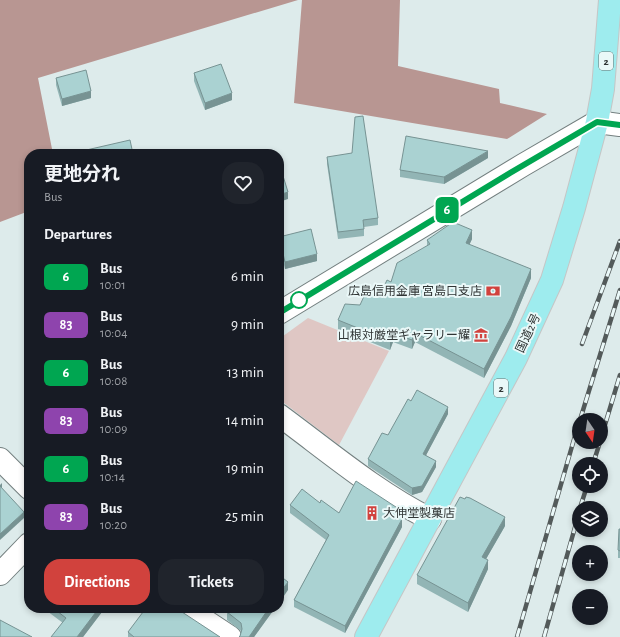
<!DOCTYPE html>
<meta charset="utf-8">
<style>
body{margin:0;font-family:"Alegreya Sans","Noto Sans JP",sans-serif;background:#20242c;color:#f1f3f6;height:100vh;display:flex;flex-direction:column;font-size:15px;white-space:nowrap}
*{box-sizing:border-box;margin:0}
p{font-size:13px;color:#9ea1a6}
.icon{flex:none;width:22px;height:22px;fill:none;stroke:currentColor;stroke-width:2;stroke-linecap:round;stroke-linejoin:round}
.map{position:relative;flex:1;overflow:hidden}
.sheet{position:absolute;left:24px;top:149px;width:260px;height:464px;display:flex;flex-direction:column;background:#171b24;border-radius:16px;box-shadow:0 2px 6px #0003}
.sheet>*{flex:none}
.badge{padding:0 8px;border-radius:6px;font-size:14px;line-height:26px}
.needle{width:26px;rotate:167deg}
.controls{position:absolute;left:572px;top:413px;display:grid;gap:8px}
.controls a{display:grid;place-items:center;width:36px;height:36px;border-radius:50%;background:#171b24;box-shadow:0 2px 6px #0003;font-size:20px}
.map>.badge{position:absolute;translate:-50% -50%;box-shadow:0 0 0 2px #fff}
h2{padding:0 20px;font-size:15px;line-height:36px}
.round{display:grid;place-items:center;flex:none;width:42px;height:42px;border-radius:16px;background:#20242c}
.summary{display:flex;align-items:center;justify-content:space-between;height:68px;padding:0 20px}
h1{font-size:19px;font-weight:700;line-height:30px}
.primary-button{display:flex;gap:8px;margin-top:auto;padding:8px 20px}
.primary-button a{flex:1;height:46px;border-radius:16px;background:#d1423d;color:#fff;font-size:16px;font-weight:700;line-height:46px;text-align:center}
.primary-button a+a{background:#20242c;color:#f1f3f6}
ul{padding:0;list-style:none}
li{display:flex;align-items:center;gap:12px;height:48px;padding:0 20px}
li div{flex:1}
li b{display:block;font-size:15px}
li em{font-style:normal}
li .badge{min-width:44px;font-weight:700;text-align:center}
.map>svg:first-child{display:block}
</style>
<div class="map">
<svg width="620" height="637" viewBox="0 0 620 637">
<rect width="100%" height="100%" fill="#ddebeb"/>
<path fill="#dfc7c4" d="M308,318L389,351L339,445L279,399V339Z"/>
<g fill="#b89692">
<path d="M0,0H298L38,78L53,154H29V211L0,222Z"/>
<path d="M302,0H400L398,66L499,89L500,103L547,114L507,139L294,103Z"/>
</g>
<g fill="none" stroke-linecap="round" stroke-linejoin="round">
<defs>
<g id="minor">
<path d="M597,122L620,125"/>
<path d="M279,415C328,451 376,492 430,519"/>
<path d="M0,459L29,488"/>
<path d="M186,608L230,637"/>
</g>
<g id="tertiary">
<path d="M279,313L523,165L597,122"/>
<path d="M0,574L29,544"/>
</g>
<path id="trunk" d="M366,637L516,358L552,280L574,208L597,122L603,89L610,0"/>
</defs>
<use href="#minor" stroke="#737f7f" stroke-width="24"/>
<use href="#tertiary" stroke="#737f7f" stroke-width="24"/>
<use href="#trunk" stroke="#c5c6c6" stroke-width="24"/>
<use href="#minor" stroke="#fff" stroke-width="22"/>
<use href="#tertiary" stroke="#fff" stroke-width="22"/>
<use href="#trunk" stroke="#9eecee" stroke-width="22"/>
<defs>
<g id="rail">
<path d="M582,344L620,241"/>
<path d="M580,420L620,290"/>
<path d="M601,438L620,375"/>
<path d="M593,464L600,442"/>
<path d="M580,508L587,486"/>
<path d="M517,637L579,422"/>
<path d="M544,637L579,513"/>
</g>
</defs>
<use href="#rail" stroke="#535a5a" stroke-width="4.5"/>
<use href="#rail" stroke="#eaf8f8" stroke-width="3" stroke-dasharray="9" stroke-linecap="butt"/>
</g>
<g fill="#92b5b5">
<path d="M194,73L232,100L205,110L194,81Z"/>
<path d="M56,78L91,98L62,106L56,85Z"/>
<path d="M327,157L378,218V225L364,227V236L338,239L327,164Z"/>
<path d="M488,158L444,184L400,177V170Z"/>
<path d="M279,237L317,261L285,269L279,245Z"/>
<path d="M472,239L469,245L531,278L511,326L484,378L415,342L412,349L393,342L390,350L338,329V320L360,305L370,294L382,291L427,246V240Z"/>
<path d="M411,401L448,414L426,455L436,467L422,492L412,495L368,466V459L388,435Z"/>
<path d="M320,503L339,513L402,527L345,633L294,607V600L326,540L290,513V505Z"/>
<path d="M505,526L486,559L488,569L468,612L417,584V575Z"/>
<path d="M620,529V558H618V550Z"/>
<path d="M43,608H105L83,637H51L63,623Z"/>
<path d="M230,608H275L254,637L240,636L241,632V631L227,620V612Z"/>
<path d="M178,611L220,637H128V632Z"/>
</g>
<g fill="#779393">
<path d="M91,91V98L62,106V99Z"/>
<path d="M232,93V100L205,110V103Z"/>
<path d="M488,151V158L444,184V177Z"/>
<path d="M288,192V199L279,202V195Z"/>
<path d="M472,230V239L466,252V243Z"/>
<path d="M317,254V261L285,269V262Z"/>
<path d="M531,269V278L511,326L484,378V369Z"/>
<path d="M393,333V342L390,350V341Z"/>
<path d="M415,333V342L412,349V340Z"/>
<path d="M448,407V414L423,461V454Z"/>
<path d="M436,461V467L422,492L412,495V488Z"/>
<path d="M2,483V489L0,491V485Z"/>
<path d="M24,512V518L0,540V534Z"/>
<path d="M505,517V526L482,566V557Z"/>
<path d="M402,519V527L345,633V626Z"/>
<path d="M488,560V569L468,612V603Z"/>
<path d="M288,582V590L279,603V594Z"/>
<path d="M99,608H105L83,637H77Z"/>
<path d="M269,608H275L254,637H249Z"/>
</g>
<g fill="#aad2d2" stroke="#779393">
<path d="M221,64L232,93L205,103L194,73Z"/>
<path d="M86,70L91,91L62,99L56,78Z"/>
<path d="M363,116L378,218L363,220L364,229L338,232L327,157L352,153L355,117Z"/>
<path d="M406,136L488,151L444,177L400,170Z"/>
<path d="M130,140L133,154H69Z"/>
<path d="M279,163L288,192L279,195Z"/>
<path d="M453,222L472,230L466,243L531,269L511,317L484,369L415,333L412,340L393,333L390,341L338,320L345,304L360,305L366,292L370,294L373,288L382,291L387,280L391,282L397,263L430,244L427,240Z"/>
<path d="M311,229L317,254L285,262L279,237Z"/>
<path d="M417,390L448,407L423,454L436,461L422,486L412,488L368,459L382,433L388,435L408,399L411,401Z"/>
<path d="M356,481L399,509L402,519L345,626L294,600L329,535L290,505L302,489L320,503L321,500L339,513Z"/>
<path d="M0,486L24,512L0,534Z"/>
<path d="M460,497L465,499L466,497L470,498L505,517L482,557L488,560L468,603L417,575Z"/>
<path d="M619,529H620V551L618,550Z"/>
<path d="M279,575L288,582L279,594Z"/>
<path d="M53,608H99L77,637H51L66,618Z"/>
<path d="M146,608H173L178,611L179,610L220,637H134L128,632Z"/>
<path d="M230,608H269L249,637H239L240,636L242,629L241,623L227,612Z"/>
<path d="M0,620L32,637H0Z"/>
</g>
<g fill="none" stroke-linecap="round" stroke-linejoin="round">
<defs>
<path id="line" d="M279,313L510,173L597,122L620,125"/>
</defs>
<use href="#line" stroke="#fff" stroke-width="9"/>
<use href="#line" stroke="#00a651" stroke-width="6"/>
</g>
<defs>
<symbol id="bank-bare" viewBox="-9 -9 18 18"><path d="M-6-4H6V4H-6ZM0-2.3a2.3 2.3 0 1 0 0 4.6a2.3 2.3 0 1 0 0-4.6Z" fill="#d1423d" stroke="#eaf8f8" stroke-width="2.5" paint-order="stroke"/></symbol>
<symbol id="museum-bare" viewBox="-9 -9 18 18"><path d="M0-6L6-3V-2H-6V-3ZM-5-1h2V3h-2ZM-1-1h2V3h-2ZM3-1h2V3H3ZM-6 4H6V6H-6Z" fill="#d1423d" stroke="#eaf8f8" stroke-width="2.5" paint-order="stroke"/></symbol>
<symbol id="building-bare" viewBox="-9 -9 18 18"><path d="M-4-6H4V6H1V3H-1V6H-4ZM-2.5-4.3h1.7v1.8h-1.7ZM.8-4.3h1.7v1.8H.8ZM-2.5-1h1.7V.8h-1.7ZM.8-1h1.7V.8H.8Z" fill="#d1423d" stroke="#eaf8f8" stroke-width="2.5" paint-order="stroke"/></symbol>
</defs>
<g fill-rule="evenodd">
<use href="#bank-bare" x="483" y="281" width="20" height="20"/>
<use href="#museum-bare" x="471" y="325" width="20" height="20"/>
<use href="#building-bare" x="362" y="503" width="20" height="20"/>
</g>
<circle fill="#fff" stroke="#00a651" stroke-width="2" cx="299" cy="300" r="8"/>
<g text-anchor="middle" stroke-width="4" stroke-linejoin="round" paint-order="stroke">
<g fill="#eaf8f8" stroke="#687070" stroke-width="1">
<rect x="599" y="52" width="14" height="18" rx="3"/>
<rect x="494" y="379" width="14" height="18" rx="3"/>
</g>
<g font-size="11" font-weight="bold" fill="#303535">
<text x="606" y="65">2</text>
<text x="501" y="392">2</text>
</g>
<g font-size="12" fill="#303535" stroke="#eaf8f8" text-anchor="end">
<text x="482" y="295">広島信用金庫 宮島口支店</text>
<text x="470" y="339">山根対厳堂ギャラリー耀</text>
<text x="383" y="517" text-anchor="start">大伸堂製菓店</text>
</g>
<g font-size="12" fill="#303535" stroke="#eaf8f8">
<text transform="translate(528 333) rotate(-65)" y="4">国道2号</text>
</g>
</g>
</svg>
<div class="controls">
<a><svg class="needle" viewBox="-14 -14 28 28"><path d="M0-13l5 13h-10z" fill="#e53935"/><path d="M0 13l5-13h-10z" fill="#9ea1a6"/></svg></a>
<a><svg class="icon" aria-label="locate" viewBox="0 0 24 24"><circle cx="12" cy="12" r="6"/><path d="M12 2v4M12 18v4M2 12h4M18 12h4"/></svg></a>
<a><svg class="icon" aria-label="layers" viewBox="0 0 24 24"><path d="M12 4l9 5-9 5-9-5zM3 14l9 5 9-5"/></svg></a>
<a>+</a>
<a>−</a>
</div>
<b class="badge" style="left:447px;top:210px;background:#00a651;color:#fff">6</b>
<section class="sheet">
<div class="summary"><div><h1>更地分れ</h1><p>Bus</p></div><a class="round"><svg class="icon" aria-label="heart" viewBox="0 0 24 24"><path d="M12 20l-8-8c-3-5 5-10 8-4 3-6 11-1 8 4z"/></svg></a></div>
<h2>Departures</h2>
<ul>
<li><span class="badge" style="background:#00a651;color:#fff">6</span><div><b>Bus</b><p>10:01</p></div><em>6 min</em></li>
<li><span class="badge" style="background:#8e44ad;color:#fff">83</span><div><b>Bus</b><p>10:04</p></div><em>9 min</em></li>
<li><span class="badge" style="background:#00a651;color:#fff">6</span><div><b>Bus</b><p>10:08</p></div><em>13 min</em></li>
<li><span class="badge" style="background:#8e44ad;color:#fff">83</span><div><b>Bus</b><p>10:09</p></div><em>14 min</em></li>
<li><span class="badge" style="background:#00a651;color:#fff">6</span><div><b>Bus</b><p>10:14</p></div><em>19 min</em></li>
<li><span class="badge" style="background:#8e44ad;color:#fff">83</span><div><b>Bus</b><p>10:20</p></div><em>25 min</em></li>
</ul>
<div class="primary-button"><a>Directions</a><a>Tickets</a></div>
</section>
</div>
